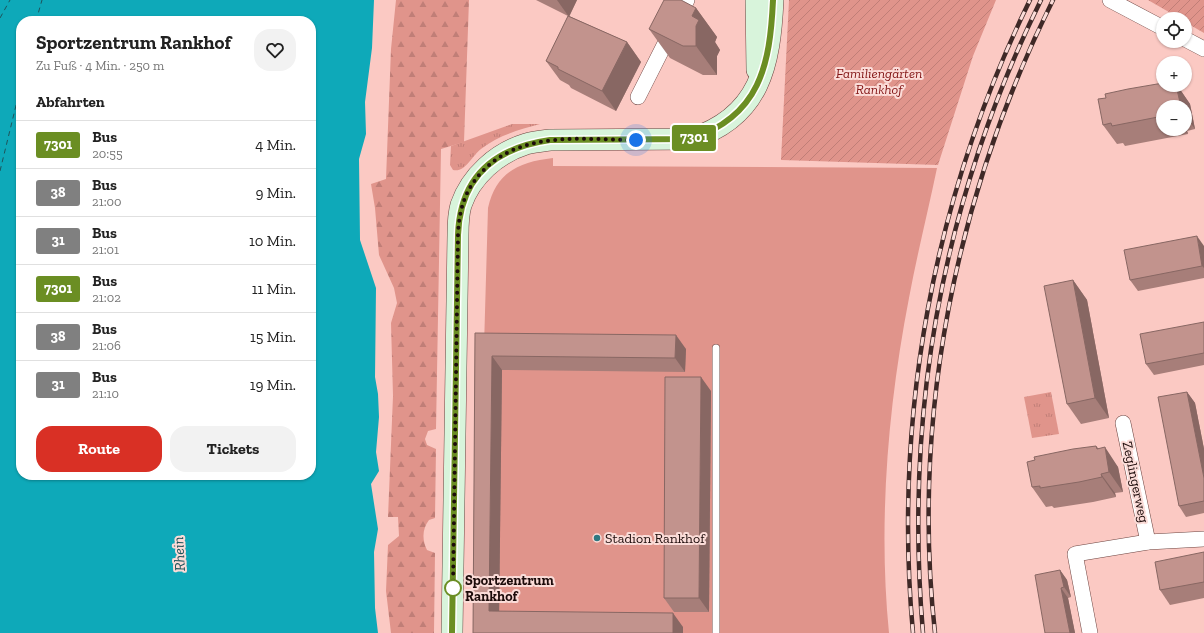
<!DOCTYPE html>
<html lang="de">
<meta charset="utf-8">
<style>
body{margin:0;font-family:"Zilla Slab",serif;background:#f2f2f2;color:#222;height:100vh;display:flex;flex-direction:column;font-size:15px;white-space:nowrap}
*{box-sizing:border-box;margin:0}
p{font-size:13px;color:#767676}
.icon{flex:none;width:22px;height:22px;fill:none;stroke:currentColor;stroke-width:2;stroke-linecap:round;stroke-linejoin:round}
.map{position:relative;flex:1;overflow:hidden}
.sheet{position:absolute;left:16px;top:16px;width:300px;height:464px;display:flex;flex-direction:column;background:#fff;border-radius:16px;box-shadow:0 1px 3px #0004}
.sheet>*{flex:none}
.badge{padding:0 8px;border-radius:3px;font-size:14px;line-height:26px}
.buttons{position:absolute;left:1156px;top:12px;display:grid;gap:8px}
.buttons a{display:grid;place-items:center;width:36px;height:36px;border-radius:50%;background:#fff;box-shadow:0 1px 3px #0004;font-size:20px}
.you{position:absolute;width:20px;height:20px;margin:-10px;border:3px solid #fff;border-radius:50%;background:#1a73e8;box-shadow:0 0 0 6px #1a73e833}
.map>.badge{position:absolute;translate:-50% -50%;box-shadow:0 0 0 2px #fff}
h2{padding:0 20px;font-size:15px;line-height:36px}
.round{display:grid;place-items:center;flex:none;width:42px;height:42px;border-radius:16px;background:#f2f2f2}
.head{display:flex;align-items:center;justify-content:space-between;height:68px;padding:0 20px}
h1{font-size:19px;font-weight:800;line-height:30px}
.cta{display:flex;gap:8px;margin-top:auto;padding:8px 20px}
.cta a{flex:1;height:46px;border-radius:16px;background:#d93025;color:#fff;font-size:16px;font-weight:800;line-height:46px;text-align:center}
.cta a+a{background:#f2f2f2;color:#222}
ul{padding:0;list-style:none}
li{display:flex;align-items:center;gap:12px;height:48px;padding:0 20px;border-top:1px solid #e0e0e0}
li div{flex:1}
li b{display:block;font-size:15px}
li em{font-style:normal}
li .badge{min-width:44px;font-weight:700;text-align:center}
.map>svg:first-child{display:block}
</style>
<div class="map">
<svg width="1204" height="633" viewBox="0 0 1204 633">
<defs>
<pattern id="grass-tufts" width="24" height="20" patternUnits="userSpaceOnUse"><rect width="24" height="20" fill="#e0948b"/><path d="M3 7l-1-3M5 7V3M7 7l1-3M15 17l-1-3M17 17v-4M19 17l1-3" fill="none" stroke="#c07e77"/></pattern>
<pattern id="forest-firs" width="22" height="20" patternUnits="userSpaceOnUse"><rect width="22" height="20" fill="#e0948b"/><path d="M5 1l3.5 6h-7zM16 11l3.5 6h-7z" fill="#c07e77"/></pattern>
<pattern id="garden-furrows" width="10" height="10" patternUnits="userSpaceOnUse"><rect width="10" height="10" fill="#e0948b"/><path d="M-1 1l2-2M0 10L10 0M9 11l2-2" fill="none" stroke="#c07e77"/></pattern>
</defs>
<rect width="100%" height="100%" fill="#fbc9c3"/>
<g fill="url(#grass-tufts)">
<path d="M512,124H540C519,130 498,135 481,149C472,156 465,173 453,170L450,165L451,146Z"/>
<path d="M1051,392L1059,434L1032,438L1024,397Z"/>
</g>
<path fill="url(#forest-firs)" d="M396,0H469L464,142L441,149L436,429L428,431L425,439L427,445L436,449L435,518L429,520C422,529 422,540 427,550L435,553L434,633H391L386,591L388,545L399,536L398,517H388L393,396L391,323L397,303L394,288L379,255L375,208L371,184L386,179L391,49Z"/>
<g fill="url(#garden-furrows)">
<path d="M789,0H996L973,56L938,165L781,160Z"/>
<path d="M1148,0H1204V33L1185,22V19H1181Z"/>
</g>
<path fill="#e0948b" d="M553,158V166L937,168C928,211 917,255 909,298C888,406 878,523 889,633H481L484,347L488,208C496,172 519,162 553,158Z"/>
<path fill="#0ea9b9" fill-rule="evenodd" d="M0,0H374L372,48L365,102L366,134L359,159L360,240L376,288L375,377L378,394L379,417L376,452L379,471L371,484L378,529L374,552L375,608L378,633H0ZM21,21H311V475H21Z"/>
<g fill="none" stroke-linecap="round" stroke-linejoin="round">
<g stroke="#1e545b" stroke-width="1" stroke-dasharray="5 4" stroke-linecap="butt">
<path d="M0,18L10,0"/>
<path d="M36,21L42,0"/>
<path d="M0,171L21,85"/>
</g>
<defs>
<path id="lane" d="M716,633V348"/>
<g id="street">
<path d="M1110,0L1163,28"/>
<path d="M1185,39L1204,49"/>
<path d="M638,97L687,0"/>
<path d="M1123,423L1148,542"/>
<path d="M1090,633L1075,554L1148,542L1204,539"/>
</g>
<g id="secondary">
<path d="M756,0L757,70"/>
<path d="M452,633L458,235C458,225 458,215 461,205C471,176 497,153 526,144C533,142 542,141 550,140L691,139C760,117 770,65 773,0"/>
</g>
</defs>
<use href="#lane" stroke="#6d4440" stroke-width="8"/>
<use href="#street" stroke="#6d4440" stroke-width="16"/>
<use href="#secondary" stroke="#6d4440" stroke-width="22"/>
<use href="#lane" stroke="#fff" stroke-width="7"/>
<use href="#street" stroke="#fff" stroke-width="15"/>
<use href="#secondary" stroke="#d8f4db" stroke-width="21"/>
<defs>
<g id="rail">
<path d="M913,633C893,415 934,196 1030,0"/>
<path d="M923,633C904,412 943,199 1041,0"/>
<path d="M935,633C911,416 956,195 1053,0"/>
</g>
</defs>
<use href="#rail" stroke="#3f2927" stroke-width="4.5"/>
<use href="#rail" stroke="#fbdcd8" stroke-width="3" stroke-dasharray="9" stroke-linecap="butt"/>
</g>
<g fill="#a77e79" fill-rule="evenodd">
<path d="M536,0H577L569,16L627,42L641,62L616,111L571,88L569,85L560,80L546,61L568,16Z"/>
<path d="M696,8L717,37L715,42L720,50L717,56V75H703L670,58L649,29Z"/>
<path d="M1170,85H1177L1190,104L1195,129L1187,131L1188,134L1125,146L1123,143L1117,144L1103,125ZM1163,107H1185V129H1163Z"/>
<path d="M1204,246V278L1138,291L1130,280Z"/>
<path d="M1073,280L1087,300L1109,418L1081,424L1067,404Z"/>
<path d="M1204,322V365L1154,375L1146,364Z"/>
<path d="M475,333L686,349L685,372L502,370L499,611L683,627V633H473Z"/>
<path d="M711,391L709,612H674L664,598Z"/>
<path d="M1187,392L1195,403L1204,449V513L1186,517L1179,506Z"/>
<path d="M1096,446L1098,448L1118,467L1123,492L1115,493L1116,497L1093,502L1054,508L1052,506L1046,507L1032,487L1035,460Z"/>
<path d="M1204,552V598L1170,605L1160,590Z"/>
<path d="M1060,570L1067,580L1071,597L1068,598L1075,633H1045Z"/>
</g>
<g fill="#886763">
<path d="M557,0H577L569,17Z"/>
<path d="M696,8L717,37L715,42L720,50L717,56V75L696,46L692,16Z"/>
<path d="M627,42L641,62L616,111L602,91Z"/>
<path d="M1168,85H1170L1179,98L1177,85L1190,104L1195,129L1185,115V107H1181Z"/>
<path d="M1185,128L1187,131L1188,134L1184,129H1185Z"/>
<path d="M1197,236L1204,246V268L1202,266Z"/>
<path d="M1073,280L1087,300L1109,418L1095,398Z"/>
<path d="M676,335L686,349L685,372L675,358Z"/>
<path d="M492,356L502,370L499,625L489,611Z"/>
<path d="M701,377L711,391L709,612L699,598Z"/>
<path d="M1187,392L1195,403L1204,449V478Z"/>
<path d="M1096,446L1107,462L1105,447L1118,467L1123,492L1109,472L1097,449Z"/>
<path d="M1101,474L1115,493L1116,497L1102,477Z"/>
<path d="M1060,570L1067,580L1071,597L1064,587Z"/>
<path d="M1061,588L1068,598L1075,633H1070Z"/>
<path d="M673,613L683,627V633H673Z"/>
</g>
<g fill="#c2938d" stroke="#886763">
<path d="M664,0H681L696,8L692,16L699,20L696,26V46H683L649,29Z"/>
<path d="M568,16L627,42L602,91L558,69V67L546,61Z"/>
<path d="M1163,83V85H1168V86L1176,85L1181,107H1163V116L1112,126L1111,123L1103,125L1098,99L1106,98L1105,94L1128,89Z"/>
<path d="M1197,236L1202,266L1130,280L1124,250Z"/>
<path d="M1073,280L1095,398L1067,404L1044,286Z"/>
<path d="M1204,322V353L1146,364L1140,334Z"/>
<path d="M475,333L676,335L675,358L492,356L489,611L673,613V633H473Z"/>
<path d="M665,377H701L699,598H664Z"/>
<path d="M1187,392L1204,478V501L1179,506L1158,397Z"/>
<path d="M1096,446L1097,449L1105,447L1109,472L1101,474L1102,477L1079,482L1040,488V486L1032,487L1027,462L1035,460L1034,457L1073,449Z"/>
<path d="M1204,552V582L1160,590L1155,562Z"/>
<path d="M1060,570L1064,587L1061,588L1070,633H1045L1035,575Z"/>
</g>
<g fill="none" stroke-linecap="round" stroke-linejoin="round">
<defs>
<path id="line" d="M452,633L458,235C460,177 494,148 550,140L691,139C760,116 770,65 773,0"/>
</defs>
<use href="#line" stroke="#fff" stroke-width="9"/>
<use href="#line" stroke="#6b8e23" stroke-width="6"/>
<path stroke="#1c0b0a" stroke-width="4" stroke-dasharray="0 7.2" d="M453,588L458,235C459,211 464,192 480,174C520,129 582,140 636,140"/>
</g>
<circle fill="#307881" stroke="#fbdcd8" stroke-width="1.5" cx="597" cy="538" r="4"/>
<circle fill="#fff" stroke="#6b8e23" stroke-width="2" cx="453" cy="588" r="8"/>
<g text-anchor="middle" stroke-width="4" stroke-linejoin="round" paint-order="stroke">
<g font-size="14" font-style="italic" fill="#831616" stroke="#fbdcd8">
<text x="879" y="78">Familiengärten<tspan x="879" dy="16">Rankhof</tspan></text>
</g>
<g font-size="14" fill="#1c0b0a" stroke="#fbdcd8">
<text transform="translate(1136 482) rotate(78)" y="5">Zeglingerweg</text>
</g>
<g font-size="14" fill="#1c0b0a" stroke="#fbdcd8" text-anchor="start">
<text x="605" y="543">Stadion Rankhof</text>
</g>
<g font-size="14" font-weight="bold" fill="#1c0b0a" stroke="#fbdcd8" text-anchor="start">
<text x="465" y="585">Sportzentrum<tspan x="465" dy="16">Rankhof</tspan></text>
</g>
<g font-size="15" font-style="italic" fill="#1e545b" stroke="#fbdcd8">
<text transform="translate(179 554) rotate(-93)" y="5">Rhein</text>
</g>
</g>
</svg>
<div class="buttons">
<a><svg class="icon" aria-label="locate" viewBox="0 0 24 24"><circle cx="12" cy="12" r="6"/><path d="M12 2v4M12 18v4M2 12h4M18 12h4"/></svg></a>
<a>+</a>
<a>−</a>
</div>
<div class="you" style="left:636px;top:140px"></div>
<b class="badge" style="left:694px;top:138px;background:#6b8e23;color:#fff">7301</b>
<section class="sheet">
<div class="head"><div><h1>Sportzentrum Rankhof</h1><p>Zu Fuß · 4 Min. · 250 m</p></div><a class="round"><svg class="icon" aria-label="heart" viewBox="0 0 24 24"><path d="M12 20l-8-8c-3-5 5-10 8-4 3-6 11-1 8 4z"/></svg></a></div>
<h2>Abfahrten</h2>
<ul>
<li><span class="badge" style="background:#6b8e23;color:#fff">7301</span><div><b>Bus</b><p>20:55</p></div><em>4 Min.</em></li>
<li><span class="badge" style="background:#808080;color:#fff">38</span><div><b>Bus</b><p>21:00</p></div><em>9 Min.</em></li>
<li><span class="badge" style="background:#808080;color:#fff">31</span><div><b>Bus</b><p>21:01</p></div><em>10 Min.</em></li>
<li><span class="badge" style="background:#6b8e23;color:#fff">7301</span><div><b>Bus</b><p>21:02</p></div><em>11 Min.</em></li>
<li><span class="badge" style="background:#808080;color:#fff">38</span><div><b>Bus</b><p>21:06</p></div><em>15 Min.</em></li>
<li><span class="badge" style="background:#808080;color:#fff">31</span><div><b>Bus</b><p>21:10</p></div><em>19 Min.</em></li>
</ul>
<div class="cta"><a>Route</a><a>Tickets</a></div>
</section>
</div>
